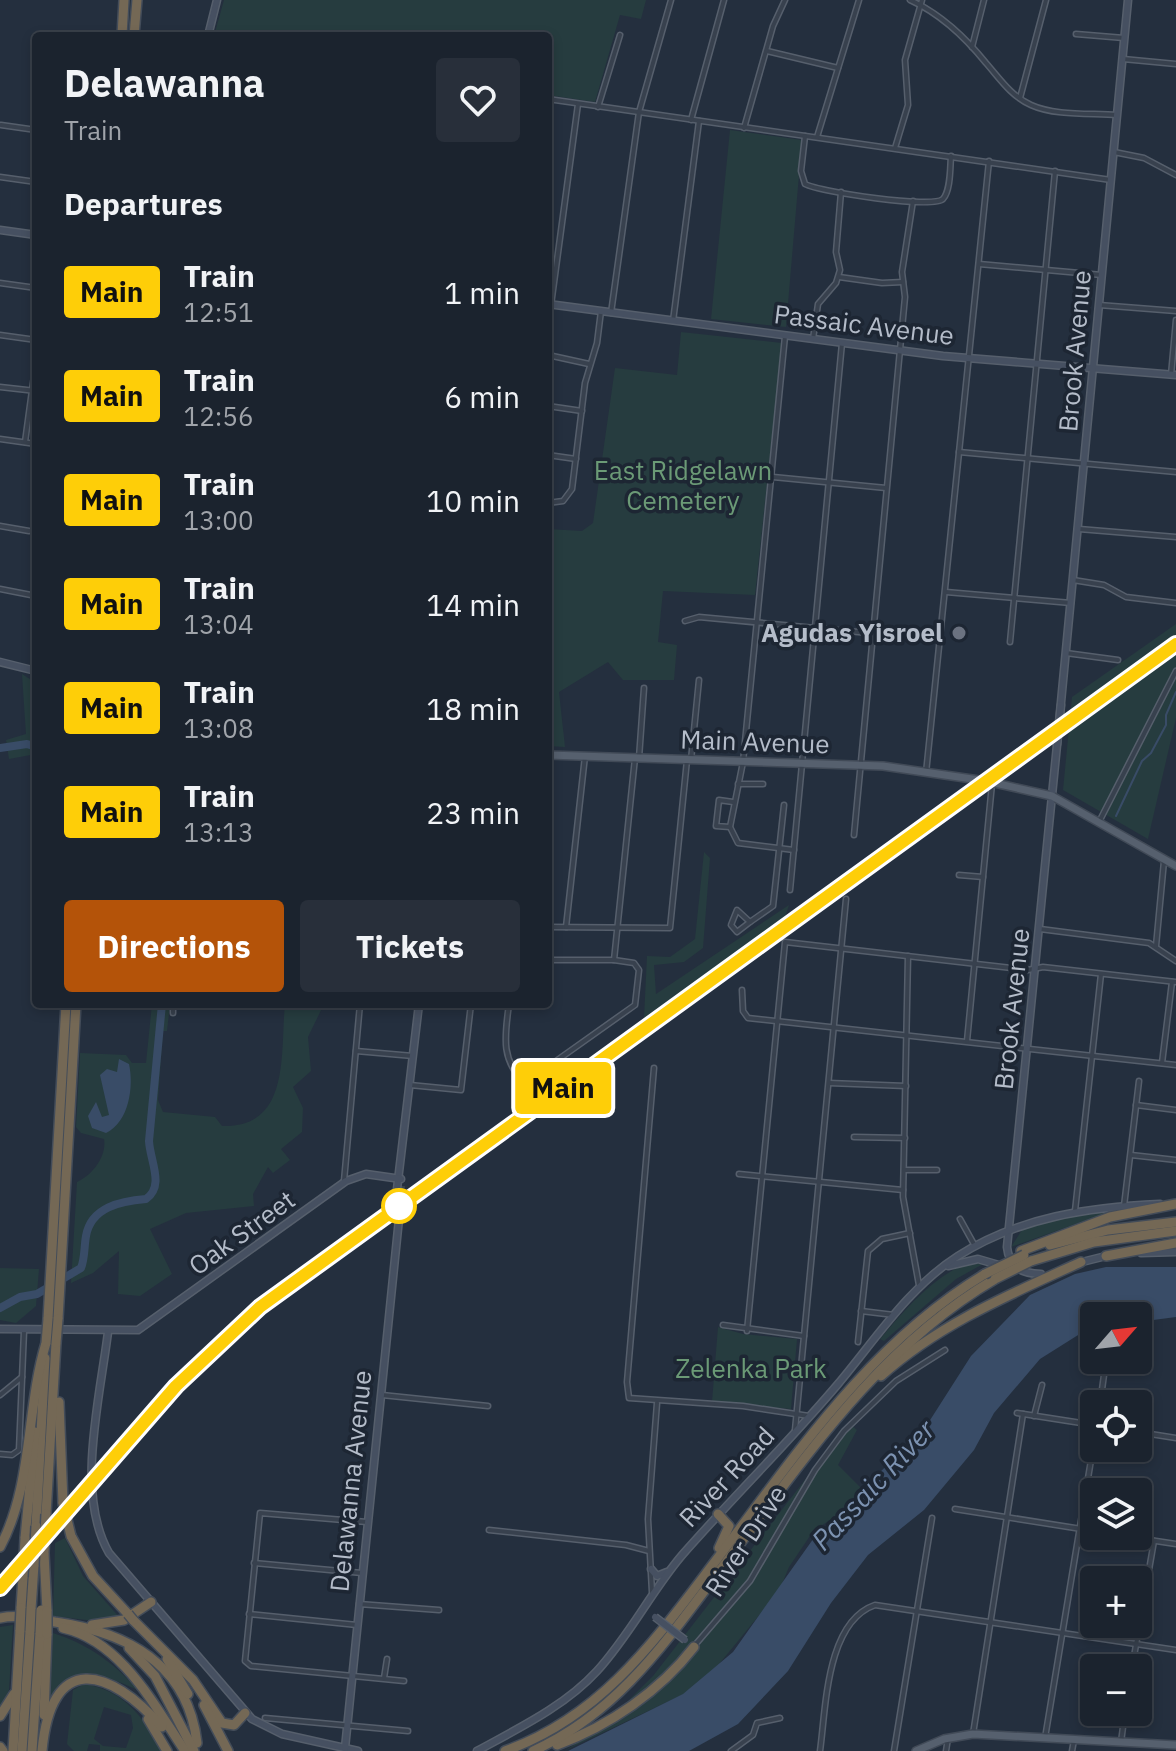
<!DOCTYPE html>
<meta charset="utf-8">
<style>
body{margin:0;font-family:"IBM Plex Sans",sans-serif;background:#282f3a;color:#f1f3f6;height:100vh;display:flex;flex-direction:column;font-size:30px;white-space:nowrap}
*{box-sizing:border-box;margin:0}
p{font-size:26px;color:#a0a4aa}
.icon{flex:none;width:44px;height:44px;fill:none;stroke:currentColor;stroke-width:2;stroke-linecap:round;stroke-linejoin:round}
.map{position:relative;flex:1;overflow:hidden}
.panel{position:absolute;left:32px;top:32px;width:520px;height:976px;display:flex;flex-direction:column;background:#1b232e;border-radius:8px;box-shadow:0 4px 12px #0003,0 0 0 2px #39404a}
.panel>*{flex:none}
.badge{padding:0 16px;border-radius:6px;font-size:28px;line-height:52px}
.needle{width:52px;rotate:62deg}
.tools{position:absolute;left:1080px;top:1302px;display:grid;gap:16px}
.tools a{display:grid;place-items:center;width:72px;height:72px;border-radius:8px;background:#1b232e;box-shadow:0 4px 12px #0003,0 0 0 2px #39404a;font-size:40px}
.map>.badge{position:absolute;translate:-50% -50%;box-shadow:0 0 0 4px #fff}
h2{padding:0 32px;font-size:30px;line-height:72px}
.round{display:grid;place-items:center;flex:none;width:84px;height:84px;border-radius:8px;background:#282f3a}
.overview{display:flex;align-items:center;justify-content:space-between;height:136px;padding:0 32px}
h1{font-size:38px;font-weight:800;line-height:60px}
.primary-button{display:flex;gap:16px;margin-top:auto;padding:16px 32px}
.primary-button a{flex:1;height:92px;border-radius:8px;background:#b45309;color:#fff;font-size:32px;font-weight:800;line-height:92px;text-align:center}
.primary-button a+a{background:#282f3a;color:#f1f3f6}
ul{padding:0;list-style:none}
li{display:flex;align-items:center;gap:24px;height:104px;padding:0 32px}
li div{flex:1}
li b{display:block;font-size:30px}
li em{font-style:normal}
li .badge{min-width:88px;font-weight:700;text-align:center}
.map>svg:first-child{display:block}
</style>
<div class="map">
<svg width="1176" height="1751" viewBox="0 0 1176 1751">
<rect width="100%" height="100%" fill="#242f3e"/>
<g fill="#263c3f" fill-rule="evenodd">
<path d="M224,0H646L641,19L620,15L595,102L548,95V36H214Z"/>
<path d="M730,130L802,140L786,327L711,319Z"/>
<path d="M681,332L782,343L755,595L663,591L658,642L677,645L674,680H623L608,662L559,692L565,747L548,746V529L582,531L593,523L615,368L677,375Z"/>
<path d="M1176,624V718L1148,839L1063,790L1072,697Z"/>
<path d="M22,674L36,683V754L9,759L6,740L26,734Z"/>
<path d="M704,852L710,858L703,948L684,962L654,965L656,994L789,905L785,917L644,1018L647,956L670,957L695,939Z"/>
<path d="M152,1004H170L167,1031H163L158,1100L163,1112L215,1117L222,1126C291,1128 280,1054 285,1004H324L308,1037L311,1071L293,1087L303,1108L302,1132L281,1149L290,1160L273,1173L268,1167L253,1194L254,1206L186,1213L150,1229L172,1274L140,1296L118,1294L119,1251L93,1273L71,1283L77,1182C92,1175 107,1157 104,1139L81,1133L76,1127L80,1053L126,1055L132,1063H146Z"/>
<path d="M1106,1209H1118L1011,1247L1022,1230L1049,1220Z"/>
<path d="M967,1263L983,1264L956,1279L884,1341L880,1339C906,1309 930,1279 967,1263Z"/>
<path d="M0,1268L39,1269L36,1306L16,1323L0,1320Z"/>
<path d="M718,1327L743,1334L797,1339L791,1409L712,1402Z"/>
<path d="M849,1423L857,1430L838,1465L861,1488L842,1513L814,1530L789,1567L779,1591L701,1686L564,1751L600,1729L653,1676Z"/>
<path d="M65,1538L83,1576L120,1618L94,1621L53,1616L55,1543Z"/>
<path d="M13,1625L9,1690L0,1709V1627Z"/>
<path d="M53,1633C88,1644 114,1663 138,1690C94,1672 90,1667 50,1696Z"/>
<path d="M84,1684C124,1690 143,1717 163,1751H100V1745L89,1744L87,1751H74L67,1744L73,1690ZM104,1707L131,1715L133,1728L126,1748L103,1746L94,1739Z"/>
</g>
<g fill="#394c67">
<path d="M119,1059L129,1064C134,1087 129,1122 106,1133L92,1128L88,1116L96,1102L102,1117L109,1115L100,1075L107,1069L117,1072Z"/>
<path d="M1106,1267H1176V1317L1138,1322V1316H1094V1325L1040,1359L994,1413L974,1450L924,1510L868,1555L831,1603L788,1671L738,1724L689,1751H568L683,1694L733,1652L816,1535L925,1428L971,1356L1030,1295L1075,1274Z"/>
</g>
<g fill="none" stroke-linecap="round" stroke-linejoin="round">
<path stroke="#394c67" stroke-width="2" d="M1116,816L1142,761L1151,753L1166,725V715L1176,692"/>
<g stroke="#394c67" stroke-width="8">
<path d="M0,748L27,744L36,747"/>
<path d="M0,1308L20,1297L37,1294L81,1268C85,1258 84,1247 86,1236C91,1207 121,1201 146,1199C165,1186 150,1161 149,1141L162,1004"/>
</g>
<g stroke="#3a4453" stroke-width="6" stroke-dasharray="6 3" stroke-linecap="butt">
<path d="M400,1209L402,1186"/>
<path d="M395,1212L397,1189"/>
</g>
<defs>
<g id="street">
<path d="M910,0C941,14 965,37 986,63C1000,79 1011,96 1031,105C1055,116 1091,113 1117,115"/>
<path d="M1076,34L1124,38"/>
<path d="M972,47L984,0"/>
<path d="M767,51L838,68"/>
<path d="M1123,59L1176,64"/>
<path d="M1020,98L1046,0"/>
<path d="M548,99L1111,180"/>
<path d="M598,107L620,35"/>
<path d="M691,120L724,0"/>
<path d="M1,125L36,130"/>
<path d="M744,128L773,26L785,0"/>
<path d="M805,136L801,171L805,184C820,192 933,209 943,199C951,190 950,167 951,156"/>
<path d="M817,137L859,0"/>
<path d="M895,148L908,105L905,60L922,0"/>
<path d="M1114,152L1144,158L1176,175"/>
<path d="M0,177L36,182"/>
<path d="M979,264L1102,275"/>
<path d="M839,277L882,283L903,282"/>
<path d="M0,283L36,288"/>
<path d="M551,305L578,104"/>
<path d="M1099,305L1176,311"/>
<path d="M611,313L639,112L671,0"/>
<path d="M673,321L699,121"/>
<path d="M0,335L36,340"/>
<path d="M785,336L743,762L730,827L738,843L794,850"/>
<path d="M813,339L818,304L836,283L840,270L836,252L841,192"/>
<path d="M548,355L589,364"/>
<path d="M1171,375L1176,320"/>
<path d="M0,387L36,391"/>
<path d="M548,406L582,411"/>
<path d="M0,439L36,444"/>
<path d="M25,442L36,361"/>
<path d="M959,452L1176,472"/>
<path d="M548,455L576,459"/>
<path d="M773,477L886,488"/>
<path d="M548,503L563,501L572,489L585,383L597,343L601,311"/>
<path d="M0,526L29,531"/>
<path d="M1079,529L1176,537"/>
<path d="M1073,580L1104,585L1126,597L1176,603"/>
<path d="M0,589L36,596"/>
<path d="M946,592L1071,603"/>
<path d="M685,621L699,617L901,636"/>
<path d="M1010,642L1055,171"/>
<path d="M1066,653L1118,660"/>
<path d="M639,758L644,688"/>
<path d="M691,760L699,680"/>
<path d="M926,773L989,161"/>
<path d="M738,784H763"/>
<path d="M1099,822L1176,671"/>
<path d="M730,827L716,826L719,800L733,802"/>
<path d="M854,835L905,297L902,272L913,201"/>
<path d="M959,875L983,877"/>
<path d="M790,890L842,343"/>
<path d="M737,910L750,922L737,932L731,925Z"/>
<path d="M750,922L773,906L784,805"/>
<path d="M548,927L670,928L687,760"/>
<path d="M566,927L585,756"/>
<path d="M1040,929L1149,943L1176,961"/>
<path d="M1156,946L1164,861"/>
<path d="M908,956L903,1197L919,1285"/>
<path d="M614,960L635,758"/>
<path d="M742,990L743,1011L748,1018L1176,1065"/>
<path d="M509,1004C505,1035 500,1060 525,1083L635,1005L639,970L634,963L614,960H548"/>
<path d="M173,1013V1004"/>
<path d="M967,1041L992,784"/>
<path d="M356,1051L413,1056"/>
<path d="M1162,1063L1172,982"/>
<path d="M654,1068L627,1382L629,1398L743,1406L809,1416"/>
<path d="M829,1083L906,1086"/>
<path d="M410,1085L461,1090L471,1004"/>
<path d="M1136,1105L1176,1110"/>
<path d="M854,1137L905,1138"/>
<path d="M1131,1155L1176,1160"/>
<path d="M904,1170H937"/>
<path d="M739,1174L903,1190"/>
<path d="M344,1181L360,1004"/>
<path d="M1124,1206L1139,1081"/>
<path d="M1075,1211L1101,974"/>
<path d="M960,1219L975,1246"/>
<path d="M861,1311L894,1315"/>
<path d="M723,1325L804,1336"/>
<path d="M747,1331L785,942L1028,970L1043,967L1176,982"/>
<path d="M858,1342L868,1251L882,1239L910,1233"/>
<path d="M0,1395L22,1377"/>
<path d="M382,1395L488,1406"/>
<path d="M1100,1404L1104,1375"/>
<path d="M1017,1413L1094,1425"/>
<path d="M1034,1416L1042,1385"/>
<path d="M795,1430L846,899"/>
<path d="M1138,1432L1176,1438"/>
<path d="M0,1454L12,1455L19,1450L24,1331"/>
<path d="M955,1509L1094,1531"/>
<path d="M367,1522L260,1513L245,1661L251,1666L404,1681"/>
<path d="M489,1530L626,1545L649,1551"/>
<path d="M1123,1536L1176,1544"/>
<path d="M254,1563L362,1573"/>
<path d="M652,1592L648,1519L657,1403"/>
<path d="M359,1604L439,1610"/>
<path d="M249,1614L357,1625"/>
<path d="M695,1645L750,1581L815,1470L844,1431L896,1381L945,1350"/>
<path d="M1132,1668L1154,1541"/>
<path d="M384,1678L387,1659"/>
<path d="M265,1718L408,1731"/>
<path d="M973,1734L1023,1414"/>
<path d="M1045,1738L1094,1442"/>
<path d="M1121,1742L1125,1712"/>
<path d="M731,1751L753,1735L757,1723L780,1718"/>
<path d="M820,1751C826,1708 826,1622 875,1605L1176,1650"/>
<path d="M894,1751L932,1518"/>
<path d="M946,1751L948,1738"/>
<path d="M1072,1751L1074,1740"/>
</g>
<g id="secondary">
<path d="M208,36L217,0"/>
<path d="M0,230L36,235"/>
<path d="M548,304L943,356L1176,375"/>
<path d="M0,662L36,671"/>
<path d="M1057,744L1128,0"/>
<path d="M397,1189L419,1004"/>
<path d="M1141,1253L1176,1252"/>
<path d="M1078,1263L1106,1256"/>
<path d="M948,1266L978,1259L1002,1266"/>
<path d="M1041,1274C1022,1274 1009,1267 1007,1247L1061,705"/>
<path d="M0,1329L138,1330L346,1181L366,1174L401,1179"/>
<path d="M108,1332C100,1398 75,1494 109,1553L252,1719L282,1734L358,1751"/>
<path d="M651,1569L657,1576L667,1572"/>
<path d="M345,1748L400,1209"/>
<path d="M477,1751C519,1728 565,1706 597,1671C630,1635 652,1590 683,1554C734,1496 789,1442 838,1384C875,1340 909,1287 958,1256C1019,1217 1090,1207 1160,1204"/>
</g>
<g id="primary">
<path d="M548,755L883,766L986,781L1052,796L1176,866"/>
<path d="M916,1751L944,1739L973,1734L1176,1745"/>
</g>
<g id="highway">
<path d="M122,36L124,0"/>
<path d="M134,36L137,0"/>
<path d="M1050,1245L1108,1230L1176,1222"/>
<path d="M1021,1251L1110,1217L1176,1204"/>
<path d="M1106,1256L1176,1243"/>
<path d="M1031,1261L1094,1242L1176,1231"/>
<path d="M48,1319L66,1004"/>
<path d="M58,1319L76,1004"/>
<path d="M881,1376C939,1324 1011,1294 1081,1262"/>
<path d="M59,1402L63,1503"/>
<path d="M46,1514L56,1343"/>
<path d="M718,1514L729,1526L719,1548"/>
<path d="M36,1526L45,1358"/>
<path d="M71,1536L93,1576L128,1614"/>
<path d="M25,1538L35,1432"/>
<path d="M0,1547C33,1486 26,1409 46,1343"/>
<path d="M44,1553L47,1611"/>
<path d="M21,1608L23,1577"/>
<path d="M31,1609L34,1565"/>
<path d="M0,1618C18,1614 37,1619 55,1622C126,1632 188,1664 197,1743"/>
<path d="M133,1620L193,1680L222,1723L234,1725L245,1713"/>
<path d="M92,1625L124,1620L151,1602"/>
<path d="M63,1628C121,1641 154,1705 185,1751"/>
<path d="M129,1648L155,1676L194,1751"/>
<path d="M167,1659L188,1694"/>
<path d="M204,1705L228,1751"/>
<path d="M44,1715L47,1634"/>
<path d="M0,1716L14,1694"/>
<path d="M148,1719L167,1751"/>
<path d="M557,1745C609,1726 660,1691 694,1647"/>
<path d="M0,1747L3,1751"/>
<path d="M13,1751L20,1630"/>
<path d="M22,1751L30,1631"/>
<path d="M32,1751L40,1633"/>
<path d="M42,1751C51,1651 109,1667 162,1727"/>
<path d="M505,1751C603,1716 656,1639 717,1559C796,1455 870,1343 985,1274"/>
<path d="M533,1751C613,1715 660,1650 711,1582C796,1472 872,1351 995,1279"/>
</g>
</defs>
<use href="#street" stroke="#565f6c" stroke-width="7"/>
<use href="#secondary" stroke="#565f6c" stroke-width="9"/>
<use href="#primary" stroke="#414a57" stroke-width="10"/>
<use href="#highway" stroke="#434c59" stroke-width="12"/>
<use href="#street" stroke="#38414e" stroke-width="4"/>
<use href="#secondary" stroke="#465061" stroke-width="6"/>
<use href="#primary" stroke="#56606e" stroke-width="7"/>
<use href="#highway" stroke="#746855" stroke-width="9"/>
<path stroke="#5a6575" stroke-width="2" stroke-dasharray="8 8" stroke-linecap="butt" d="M0,1583L189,1367L257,1303L1176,637"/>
<defs>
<path id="secondary-bridge" d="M655,1617L685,1640"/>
<g id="highway-bridge">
<path d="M985,1274L1024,1255"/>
<path d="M995,1279L1031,1261"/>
<path d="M46,1343L48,1319"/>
<path d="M56,1343L58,1319"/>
<path d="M63,1503L71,1536"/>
<path d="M44,1553L46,1514"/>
<path d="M34,1565L36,1526"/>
<path d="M23,1577L25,1538"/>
<path d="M128,1614L133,1620"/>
<path d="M20,1630L21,1608"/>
<path d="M30,1631L31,1609"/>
<path d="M40,1633L41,1610"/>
<path d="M47,1634V1611"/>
</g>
</defs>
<use href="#secondary-bridge" stroke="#565f6c" stroke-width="9" stroke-linecap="butt"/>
<use href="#highway-bridge" stroke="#434c59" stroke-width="12" stroke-linecap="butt"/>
<use href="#secondary-bridge" stroke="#465061" stroke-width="6"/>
<use href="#highway-bridge" stroke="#746855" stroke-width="9"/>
</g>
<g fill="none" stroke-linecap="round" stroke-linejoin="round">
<defs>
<path id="line" d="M0,1588L176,1386L260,1307L1176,644"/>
</defs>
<use href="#line" stroke="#fff" stroke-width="18"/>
<use href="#line" stroke="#fece08" stroke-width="12"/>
</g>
<circle fill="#6b7280" stroke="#1d2633" stroke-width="3" cx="959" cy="633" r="8"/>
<circle fill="#fff" stroke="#fece08" stroke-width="4" cx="399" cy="1206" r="16"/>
<g text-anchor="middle" stroke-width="7" stroke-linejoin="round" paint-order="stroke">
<g font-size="26" fill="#b4bcc9" stroke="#1d2633">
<text transform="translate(864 325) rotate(7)" y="9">Passaic Avenue</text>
<text transform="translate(1075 351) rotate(-85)" y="9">Brook Avenue</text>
<text transform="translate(755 742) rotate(2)" y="9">Main Avenue</text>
<text transform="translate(1012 1009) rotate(-84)" y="9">Brook Avenue</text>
<text transform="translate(242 1233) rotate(-36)" y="9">Oak Street</text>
<text transform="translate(727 1477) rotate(-47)" y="9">River Road</text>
<text transform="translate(351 1481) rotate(-84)" y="9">Delawanna Avenue</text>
<text transform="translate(746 1541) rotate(-57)" y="9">River Drive</text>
</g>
<g font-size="26" fill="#6b9a76" stroke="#1d2633">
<text x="683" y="480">East Ridgelawn<tspan x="683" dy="30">Cemetery</tspan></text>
<text x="751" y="1378">Zelenka Park</text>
</g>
<g font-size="26" font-weight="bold" fill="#b4bcc9" stroke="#1d2633" text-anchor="end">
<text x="943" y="642">Agudas Yisroel</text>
</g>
<g font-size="28" font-style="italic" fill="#7c92b1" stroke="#1d2633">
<text transform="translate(873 1485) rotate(-47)" y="10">Passaic River</text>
</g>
</g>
</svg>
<div class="tools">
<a><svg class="needle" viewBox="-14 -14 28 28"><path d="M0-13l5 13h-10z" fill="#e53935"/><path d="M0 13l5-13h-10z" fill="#a0a4aa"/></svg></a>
<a><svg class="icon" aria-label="locate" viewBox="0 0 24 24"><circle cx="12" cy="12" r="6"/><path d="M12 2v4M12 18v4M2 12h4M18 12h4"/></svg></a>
<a><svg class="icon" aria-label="layers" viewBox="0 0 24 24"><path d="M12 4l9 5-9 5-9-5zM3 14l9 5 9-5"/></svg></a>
<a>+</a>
<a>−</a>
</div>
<b class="badge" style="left:563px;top:1088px;background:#fece08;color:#111">Main</b>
<section class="panel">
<div class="overview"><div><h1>Delawanna</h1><p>Train</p></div><a class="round"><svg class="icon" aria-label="heart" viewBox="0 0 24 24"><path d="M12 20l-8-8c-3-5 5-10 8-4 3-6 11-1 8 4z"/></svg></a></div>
<h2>Departures</h2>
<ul>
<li><span class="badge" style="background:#fece08;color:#111">Main</span><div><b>Train</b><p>12:51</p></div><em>1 min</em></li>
<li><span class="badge" style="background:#fece08;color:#111">Main</span><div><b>Train</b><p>12:56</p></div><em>6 min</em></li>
<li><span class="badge" style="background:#fece08;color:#111">Main</span><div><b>Train</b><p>13:00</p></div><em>10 min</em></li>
<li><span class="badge" style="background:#fece08;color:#111">Main</span><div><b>Train</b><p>13:04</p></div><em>14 min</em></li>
<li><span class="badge" style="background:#fece08;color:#111">Main</span><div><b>Train</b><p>13:08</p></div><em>18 min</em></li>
<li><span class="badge" style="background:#fece08;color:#111">Main</span><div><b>Train</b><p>13:13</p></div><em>23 min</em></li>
</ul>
<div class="primary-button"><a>Directions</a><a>Tickets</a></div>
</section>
</div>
